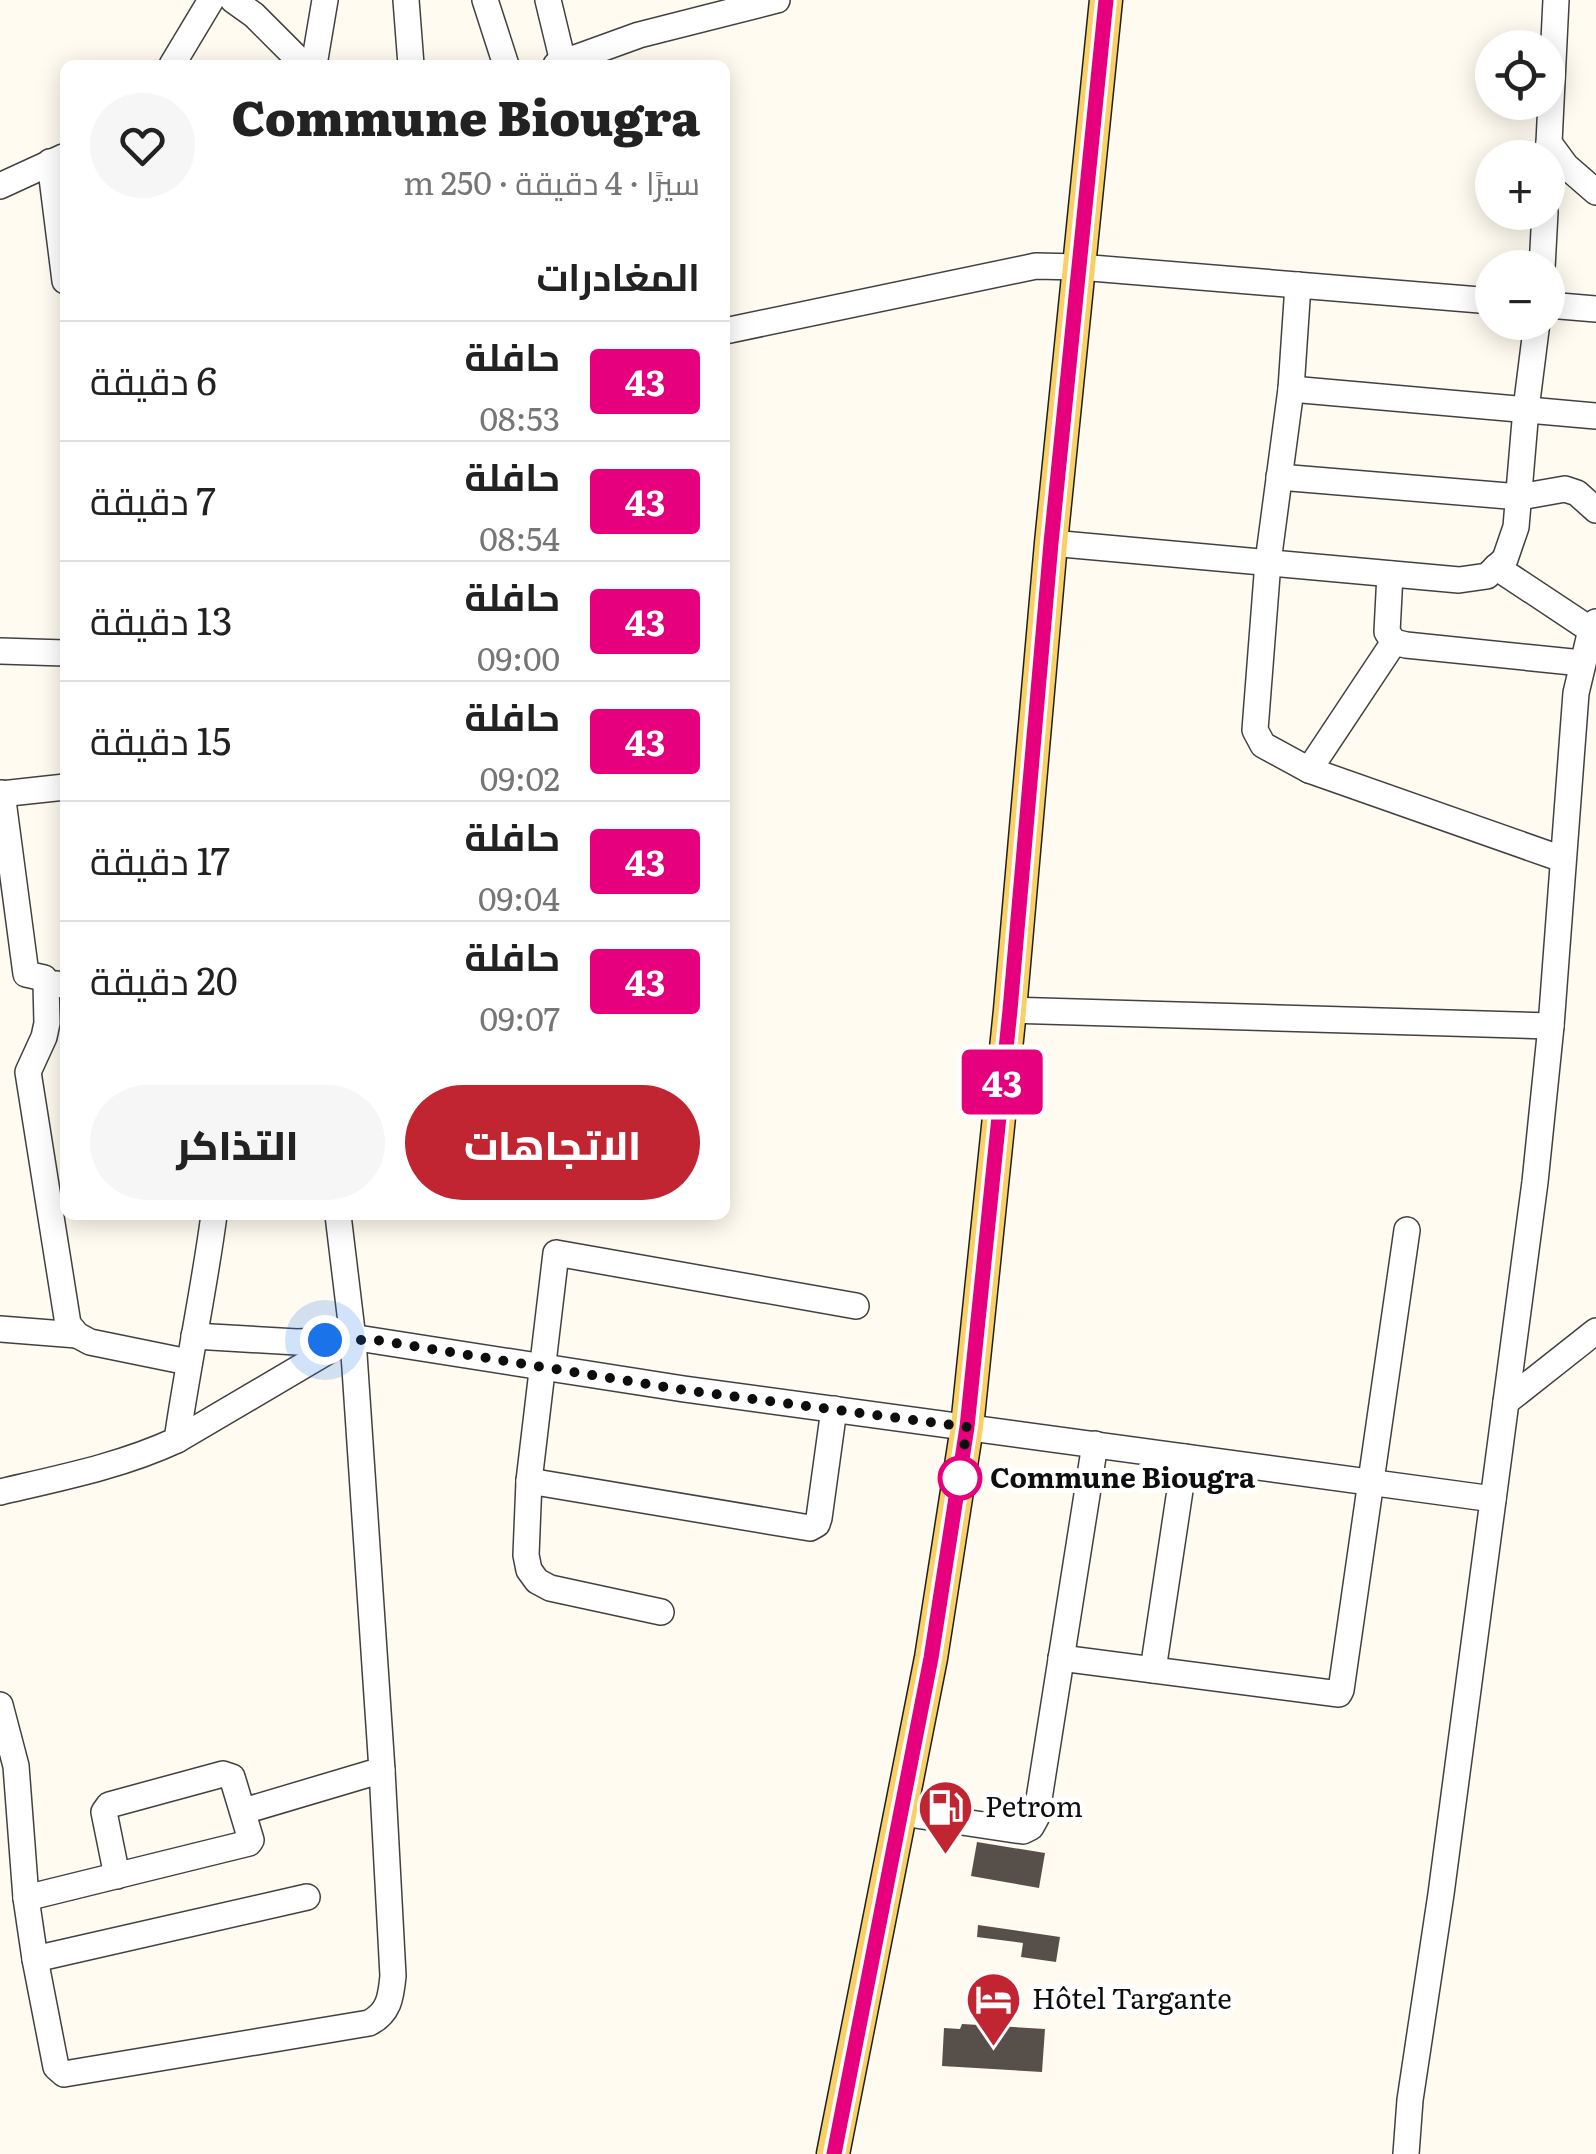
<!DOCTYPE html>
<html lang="ar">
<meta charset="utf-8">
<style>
body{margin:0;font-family:Literata,Cairo,serif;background:#f6f6f6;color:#222;direction:rtl;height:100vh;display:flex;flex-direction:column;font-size:38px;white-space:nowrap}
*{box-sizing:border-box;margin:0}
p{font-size:32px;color:#767676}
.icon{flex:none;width:55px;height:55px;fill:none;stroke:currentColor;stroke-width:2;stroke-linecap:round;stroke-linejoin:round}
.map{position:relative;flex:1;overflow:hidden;direction:ltr}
.side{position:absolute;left:60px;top:60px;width:670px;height:1160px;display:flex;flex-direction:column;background:#fff;border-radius:15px;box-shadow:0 5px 25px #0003;direction:rtl}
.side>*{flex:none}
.badge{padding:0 20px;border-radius:8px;font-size:35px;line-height:65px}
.tools{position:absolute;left:1475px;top:30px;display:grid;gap:20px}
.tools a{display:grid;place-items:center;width:90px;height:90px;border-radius:50%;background:#fff;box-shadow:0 5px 25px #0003;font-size:50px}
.you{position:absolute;width:50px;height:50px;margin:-25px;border:8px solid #fff;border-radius:50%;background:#1a73e8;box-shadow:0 0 0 15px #1a73e833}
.map>.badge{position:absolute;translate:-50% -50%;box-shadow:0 0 0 5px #fff}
h2{padding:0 30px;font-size:38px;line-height:90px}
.round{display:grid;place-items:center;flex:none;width:105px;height:105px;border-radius:52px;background:#f6f6f6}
.head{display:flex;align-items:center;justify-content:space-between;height:170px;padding:0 30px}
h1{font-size:48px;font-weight:800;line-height:75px}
.cta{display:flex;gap:20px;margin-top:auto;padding:20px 30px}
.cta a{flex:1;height:115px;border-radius:60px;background:#c02531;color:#fff;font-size:40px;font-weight:800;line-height:115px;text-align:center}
.cta a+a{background:#f6f6f6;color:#222}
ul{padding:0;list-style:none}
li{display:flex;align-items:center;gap:30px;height:120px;padding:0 30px;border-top:2px solid #e0e0e0}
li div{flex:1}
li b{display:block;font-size:38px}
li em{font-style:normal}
li .badge{min-width:110px;font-weight:700;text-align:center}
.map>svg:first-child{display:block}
</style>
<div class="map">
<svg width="1596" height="2154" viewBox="0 0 1596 2154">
<rect width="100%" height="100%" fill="#fffbf0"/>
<g fill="#574f4a">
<path d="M977,1842L1045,1853L1039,1888L971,1876Z"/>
<path d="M978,1925L1060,1937L1056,1962L1021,1957L1023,1943L977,1937Z"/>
<path d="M962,2024L1045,2029L1042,2072L942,2066L944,2028L960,2029Z"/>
</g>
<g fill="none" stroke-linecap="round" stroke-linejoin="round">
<defs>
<g id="minor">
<path d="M233,0L254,15L304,65"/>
<path d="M406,0L411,65"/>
<path d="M485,0L506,65"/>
<path d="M548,0L563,62"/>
<path d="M172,65L211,0"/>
<path d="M314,65L325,0"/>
<path d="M556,65L639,35L777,0"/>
<path d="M1549,143L1566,166L1596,192"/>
<path d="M50,162L65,281"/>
<path d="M1548,163L1556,0"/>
<path d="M0,186L63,157"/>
<path d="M1542,268L1545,212"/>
<path d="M1298,285L1291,389L1268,562L1255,730L1263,745L1309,770L1562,859"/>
<path d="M1548,305L1596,309"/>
<path d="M725,331L1036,266L1079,267L1492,301"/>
<path d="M1291,389L1596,416"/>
<path d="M1279,477L1520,497L1565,489L1577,493L1596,510"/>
<path d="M1051,543L1459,580L1487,576L1505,559L1516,527L1526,409L1537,322"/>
<path d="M1496,567L1591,630"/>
<path d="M1390,574L1387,632L1394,642L1406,645L1582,663"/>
<path d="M0,651L65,653"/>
<path d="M1309,770L1394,642"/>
<path d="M2,793L26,974L44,978L46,983L65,985"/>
<path d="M0,794L65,787"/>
<path d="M46,983L47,1023L44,1037L28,1072L68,1324L77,1335L90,1342L188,1362"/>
<path d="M1010,1010L1551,1026"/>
<path d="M0,1329L77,1335"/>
<path d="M194,1336L297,1342L343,1340"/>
<path d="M1506,1402L1596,1331"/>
<path d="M177,1440C188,1364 204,1290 214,1215"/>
<path d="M529,1481L810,1528L817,1524L819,1518L834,1409"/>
<path d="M0,1492C60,1478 121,1466 177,1440L340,1344L353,1339H364L684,1389L1493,1499"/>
<path d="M661,1612L550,1588L537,1581L529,1570L526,1555L529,1481L556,1253L856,1306"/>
<path d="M1061,1658L1339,1694L1341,1690L1407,1230"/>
<path d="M1153,1670L1185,1457"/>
<path d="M0,1705L16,1766L26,1898L35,1959L56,2067L64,2074L369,2023C389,2013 391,1997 393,1976L382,1770"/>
<path d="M244,1811L382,1770L353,1339L338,1215"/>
<path d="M902,1813L1023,1831L1031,1827L1036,1818L1095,1444"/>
<path d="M26,1898L249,1843L251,1840L232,1777L223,1774L109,1805L104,1812L117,1876"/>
<path d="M35,1959L307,1897"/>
<path d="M1406,2154L1410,2100L1441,1894L1535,1182L1551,1026L1576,693L1591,630L1596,622"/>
</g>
<path id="major" d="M833,2154L931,1658L967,1427L1010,1010L1051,543L1106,0"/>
</defs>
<use href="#minor" stroke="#414141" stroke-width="28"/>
<use href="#major" stroke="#1f1f1f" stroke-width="35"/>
<use href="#minor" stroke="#fff" stroke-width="25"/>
<use href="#major" stroke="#f9d065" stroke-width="32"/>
</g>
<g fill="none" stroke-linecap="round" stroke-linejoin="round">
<defs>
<path id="line" d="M834,2154L931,1658L967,1427L1010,1010L1051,543L1106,0"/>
</defs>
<use href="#line" stroke="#fff" stroke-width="22"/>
<use href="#line" stroke="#e6007e" stroke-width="15"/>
<path stroke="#0e0e0e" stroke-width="10" stroke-dasharray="0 18" d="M325,1340H376L684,1390L967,1427L958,1490L960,1478"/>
</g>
<defs>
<symbol id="fuel-pin" viewBox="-11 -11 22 30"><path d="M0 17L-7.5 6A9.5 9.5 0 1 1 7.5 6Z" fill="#c02531" stroke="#fff"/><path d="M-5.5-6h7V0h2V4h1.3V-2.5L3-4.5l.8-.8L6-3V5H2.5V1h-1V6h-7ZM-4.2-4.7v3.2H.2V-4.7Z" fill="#fff"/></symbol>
<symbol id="hotel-pin" viewBox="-11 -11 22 30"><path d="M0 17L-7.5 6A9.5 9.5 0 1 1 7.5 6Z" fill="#c02531" stroke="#fff"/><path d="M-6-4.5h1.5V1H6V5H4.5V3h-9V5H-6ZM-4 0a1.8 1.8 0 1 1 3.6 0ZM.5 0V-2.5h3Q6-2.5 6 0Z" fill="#fff"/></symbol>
</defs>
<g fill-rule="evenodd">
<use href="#fuel-pin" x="914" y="1776" width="63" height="86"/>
<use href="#hotel-pin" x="962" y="1968" width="63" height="86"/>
</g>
<circle fill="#fff" stroke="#e6007e" stroke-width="5" cx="960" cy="1478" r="20"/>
<g text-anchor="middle" stroke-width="10" stroke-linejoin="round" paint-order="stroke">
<g font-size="28" font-weight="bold" fill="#0e0e0e" stroke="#fff" text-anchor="start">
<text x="990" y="1488">Commune Biougra</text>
</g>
<g font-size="28" fill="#0e0e0e" stroke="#fff" text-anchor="start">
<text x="985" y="1817">Petrom</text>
<text x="1032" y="2009">Hôtel Targante</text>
</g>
</g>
</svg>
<div class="tools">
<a><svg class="icon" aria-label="locate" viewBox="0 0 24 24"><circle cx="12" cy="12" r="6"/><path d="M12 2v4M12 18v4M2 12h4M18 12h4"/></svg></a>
<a>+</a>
<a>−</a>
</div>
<div class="you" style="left:325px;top:1340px"></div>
<b class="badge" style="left:1002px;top:1082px;background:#e6007e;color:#fff">43</b>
<section class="side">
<div class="head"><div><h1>Commune Biougra</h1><p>سيرًا · 4 دقيقة · 250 m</p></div><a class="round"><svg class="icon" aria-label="heart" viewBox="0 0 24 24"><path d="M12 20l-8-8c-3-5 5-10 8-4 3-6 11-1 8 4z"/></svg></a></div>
<h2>المغادرات</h2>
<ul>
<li><span class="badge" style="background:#e6007e;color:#fff">43</span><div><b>حافلة</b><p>08:53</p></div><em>6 دقيقة</em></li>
<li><span class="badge" style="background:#e6007e;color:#fff">43</span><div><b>حافلة</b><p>08:54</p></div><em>7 دقيقة</em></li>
<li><span class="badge" style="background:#e6007e;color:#fff">43</span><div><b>حافلة</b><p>09:00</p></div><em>13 دقيقة</em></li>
<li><span class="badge" style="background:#e6007e;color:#fff">43</span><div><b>حافلة</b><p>09:02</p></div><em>15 دقيقة</em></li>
<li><span class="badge" style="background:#e6007e;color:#fff">43</span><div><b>حافلة</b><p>09:04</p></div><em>17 دقيقة</em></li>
<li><span class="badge" style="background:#e6007e;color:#fff">43</span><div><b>حافلة</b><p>09:07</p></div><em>20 دقيقة</em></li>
</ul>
<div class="cta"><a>الاتجاهات</a><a>التذاكر</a></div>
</section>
</div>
